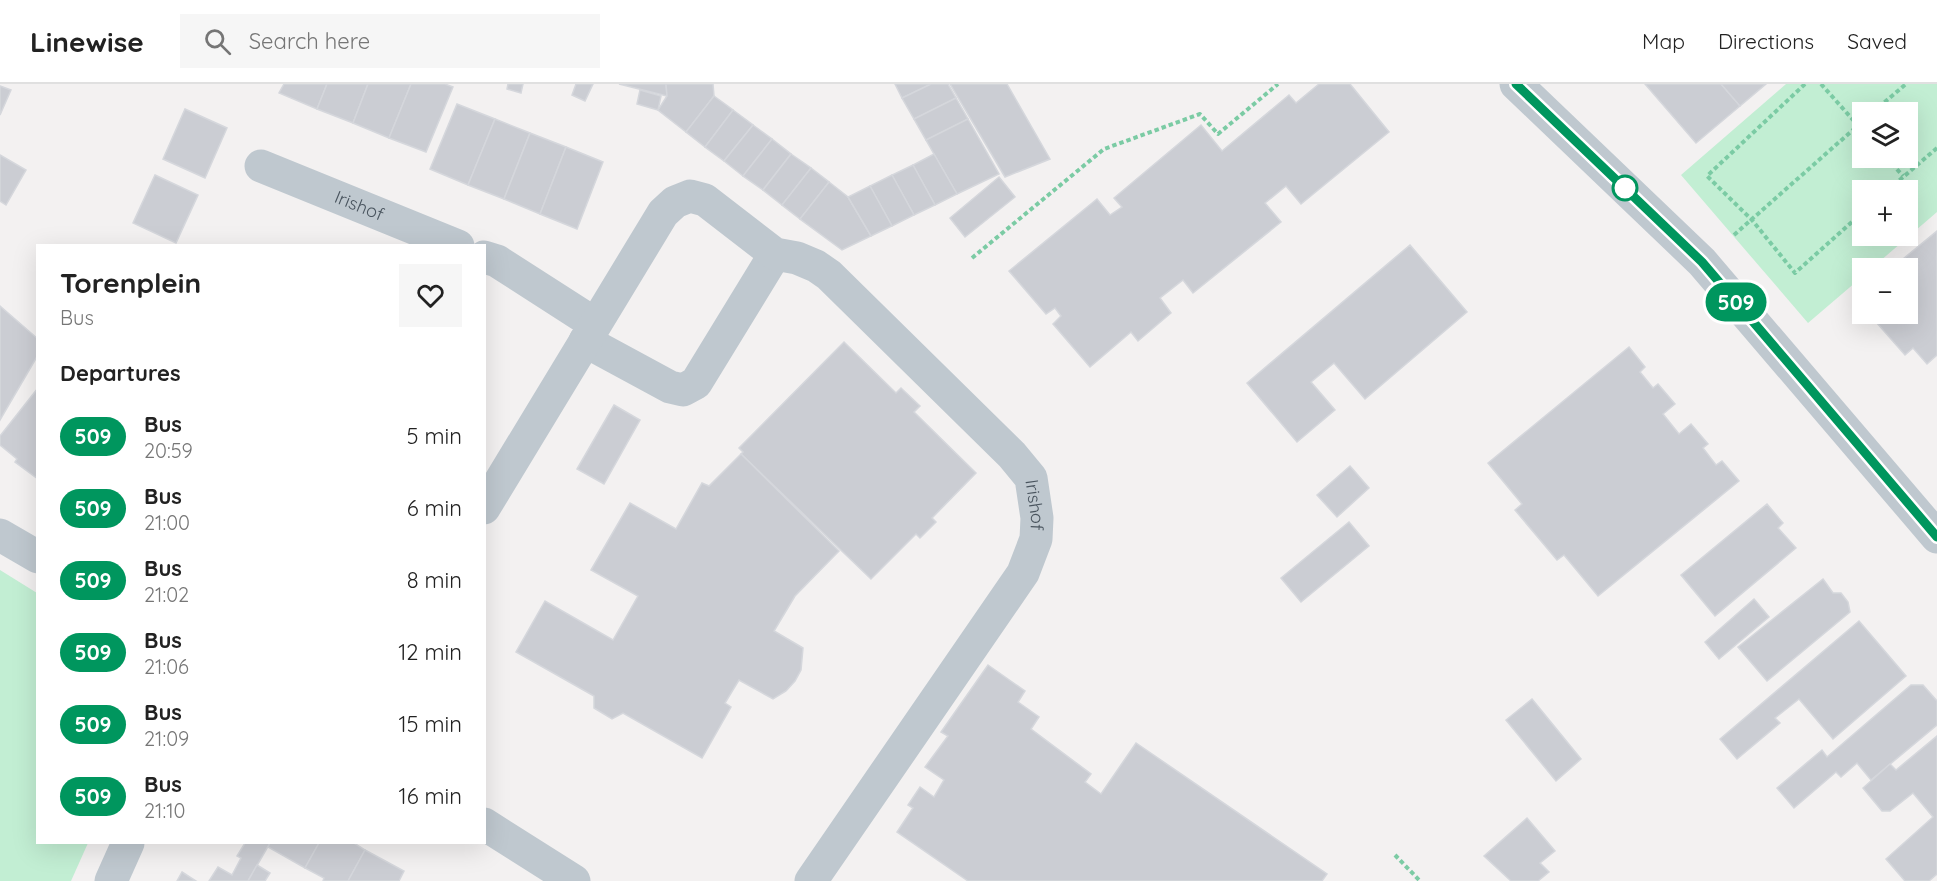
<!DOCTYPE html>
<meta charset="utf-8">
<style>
body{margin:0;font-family:Quicksand,sans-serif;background:#f6f6f6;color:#222;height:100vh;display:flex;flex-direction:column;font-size:22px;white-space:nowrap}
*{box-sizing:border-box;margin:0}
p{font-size:20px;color:#767676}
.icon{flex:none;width:33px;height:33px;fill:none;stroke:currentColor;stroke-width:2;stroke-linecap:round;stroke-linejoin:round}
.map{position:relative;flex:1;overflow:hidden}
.sheet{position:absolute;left:36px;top:160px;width:450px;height:600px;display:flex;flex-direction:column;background:#fff;border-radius:0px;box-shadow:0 6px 24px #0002}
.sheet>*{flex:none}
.badge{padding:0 12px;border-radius:20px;font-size:21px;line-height:39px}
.tools{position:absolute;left:1852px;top:18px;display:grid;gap:12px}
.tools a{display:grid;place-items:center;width:66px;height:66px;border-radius:0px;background:#fff;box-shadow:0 6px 24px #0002;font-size:30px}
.map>.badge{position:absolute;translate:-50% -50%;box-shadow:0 0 0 3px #fff}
h2{padding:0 24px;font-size:22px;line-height:54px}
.round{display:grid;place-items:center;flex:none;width:63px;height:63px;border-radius:0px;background:#f6f6f6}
.overview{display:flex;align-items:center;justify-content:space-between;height:102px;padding:0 24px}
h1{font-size:28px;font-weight:700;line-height:45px}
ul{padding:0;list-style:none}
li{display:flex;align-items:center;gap:18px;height:72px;padding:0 24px}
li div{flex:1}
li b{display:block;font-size:22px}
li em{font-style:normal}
li .badge{min-width:66px;font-weight:700;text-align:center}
header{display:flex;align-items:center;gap:36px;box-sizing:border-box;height:84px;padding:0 30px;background:#fff;border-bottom:2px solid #e0e0e0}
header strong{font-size:28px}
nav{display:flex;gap:33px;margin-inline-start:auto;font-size:21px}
.search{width:420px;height:54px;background:#f6f6f6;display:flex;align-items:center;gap:15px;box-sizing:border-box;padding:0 21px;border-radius:0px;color:#767676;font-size:22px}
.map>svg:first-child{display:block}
</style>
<header>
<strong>Linewise</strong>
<div class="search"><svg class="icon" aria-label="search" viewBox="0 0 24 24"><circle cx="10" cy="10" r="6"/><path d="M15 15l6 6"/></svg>Search here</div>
<nav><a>Map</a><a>Directions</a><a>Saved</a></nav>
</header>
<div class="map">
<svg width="1937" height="797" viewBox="0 0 1937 797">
<rect width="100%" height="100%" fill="#f3f1f1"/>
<g fill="#c2eed3" fill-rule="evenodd">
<path d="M1786,0H1937V128L1872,184H1863V192L1808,239L1681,91ZM1863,28H1908V74H1863ZM1863,106H1908V152H1863Z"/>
<path d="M0,486L37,509L38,759H88L71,797H0Z"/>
</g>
<g fill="#cbcdd3" stroke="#d5d7dc" stroke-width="1.5">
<path d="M284,0H327L317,25L279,9Z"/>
<path d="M327,0H368L353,39L317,25Z"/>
<path d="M368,0H411L389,54L353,39Z"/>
<path d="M411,0H445L453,3L426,68L389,54Z"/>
<path d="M508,0H523L521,9L507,5Z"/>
<path d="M576,0H593L585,17L572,11Z"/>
<path d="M619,0H666L667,12Z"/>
<path d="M666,0H713L714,12L686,48L658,26L667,12Z"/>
<path d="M895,0H931L902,14Z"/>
<path d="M931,0H948L956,14L914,35L902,14Z"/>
<path d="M950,0H1007L1050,75L1005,93Z"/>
<path d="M1319,0H1350L1389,48L1301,120L1286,102L1265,119L1281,138L1193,209L1183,196L1160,214L1171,229L1138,257L1131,248L1090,283L1053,240L1061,232L1055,224L1046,230L1009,187L1097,115L1110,131L1122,123L1114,114L1201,41L1222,67L1289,11L1296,19Z"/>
<path d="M1645,0H1721L1740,22L1696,59Z"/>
<path d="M1721,0H1766L1740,22Z"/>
<path d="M0,2L11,6L0,31Z"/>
<path d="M640,6L661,12L658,26L637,20Z"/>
<path d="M714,12L733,26L705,63L686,48Z"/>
<path d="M956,14L968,35L926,56L914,35Z"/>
<path d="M457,20L495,35L468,101L430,85Z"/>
<path d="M185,25L227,44L205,94L163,75Z"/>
<path d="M733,26L753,41L724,77L705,63Z"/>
<path d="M495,35L530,49L504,115L468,101Z"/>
<path d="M968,35L999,90L957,110L926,56Z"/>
<path d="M753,41L772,55L743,92L724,77Z"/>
<path d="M530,49L566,63L540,130L504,115Z"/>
<path d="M772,55L791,70L763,106L743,92Z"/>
<path d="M566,63L603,78L577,145L540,130Z"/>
<path d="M791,70L811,84L782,121L763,106Z"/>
<path d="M934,70L957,110L935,121L913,81Z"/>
<path d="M0,71L26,86L6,121L0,117Z"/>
<path d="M913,81L935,121L914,131L892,91Z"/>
<path d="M811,84L829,98L800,135L782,121Z"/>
<path d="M155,91L198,111L176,159L133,139Z"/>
<path d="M892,91L914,131L892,142L870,102Z"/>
<path d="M999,93L1015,113L965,153L950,134Z"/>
<path d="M829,98L848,113L871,152L842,166L800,135Z"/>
<path d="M870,102L892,142L871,152L848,113Z"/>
<path d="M1937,147V271L1927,280L1913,264L1905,271L1869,230H1908V184H1892Z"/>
<path d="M1410,161L1467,228L1365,315L1334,279L1311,298L1335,326L1297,358L1247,299Z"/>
<path d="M0,222L38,255V271L0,336Z"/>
<path d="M844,258L896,309L901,304L920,322L914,328L976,389L932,434L936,438L920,454L916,450L871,495L741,370L743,368L739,364Z"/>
<path d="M1629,263L1645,283L1640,288L1653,304L1658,300L1675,320L1663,330L1679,350L1691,340L1708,360L1703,364L1716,381L1722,377L1739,397L1598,512L1564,471L1557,476L1515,426L1522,420L1488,379Z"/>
<path d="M38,304V395L15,378L17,375L0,361V352Z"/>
<path d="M614,321L640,336L604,400L577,385Z"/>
<path d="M741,370L839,467L795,512L774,547L803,564L801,586L795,597L786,607L773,615L739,596L725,619L731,623L702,674L623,629L612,635L594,624V612L516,568L545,517L613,556L638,512L591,486L630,419L676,445L702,399L709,402Z"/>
<path d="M1350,382L1369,404L1337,433L1317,411Z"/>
<path d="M1767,420L1783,439L1778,444L1796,464L1715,532L1681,491Z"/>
<path d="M1349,438L1369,462L1301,518L1281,494Z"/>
<path d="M1823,495L1833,509H1841L1848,518L1850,528L1767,597L1738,563Z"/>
<path d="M1754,515L1769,533L1719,575L1705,558Z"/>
<path d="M1859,537L1906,592L1833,655L1799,615L1775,634L1780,639L1737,675L1720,655Z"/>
<path d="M988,581L1025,607L1018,618L1039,633L1031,645L1091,690L1085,698L1101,710L1136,659L1327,790L1322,797H968L897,748L913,724L908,721L920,703L934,713L944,696L925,683L948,652L941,648Z"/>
<path d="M1911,601H1923L1937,617V641L1871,696L1857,679L1841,693L1836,688L1794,724L1777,704L1822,666L1827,673Z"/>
<path d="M1532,615L1581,675L1556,697L1506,636Z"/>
<path d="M1937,652V790L1929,797H1905L1886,775L1933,733L1913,709L1890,727H1882L1863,704L1890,680L1896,686Z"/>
<path d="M1527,734L1555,767L1540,779L1549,788L1538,797H1511L1484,772Z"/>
<path d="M245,759H270L248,797H209L218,783L232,791L241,774L237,772Z"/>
<path d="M270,759H319L305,784L268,763Z"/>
<path d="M319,759H354L365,766L348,797H323L324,794L305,784Z"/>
<path d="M365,766L404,787L399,797H348Z"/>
<path d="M257,781L270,789L265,797H248Z"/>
<path d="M182,788L196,797H177Z"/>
</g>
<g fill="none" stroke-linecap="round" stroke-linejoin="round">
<g stroke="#7bcba4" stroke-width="4" stroke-dasharray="4.5 3" stroke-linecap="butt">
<path d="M1805,0L1707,92L1752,136L1795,189L1863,128"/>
<path d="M1821,0L1863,47"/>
<path d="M1873,28L1906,0"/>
<path d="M1887,74L1903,92"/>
<path d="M1888,106L1937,64"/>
<path d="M1734,151L1863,37"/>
<path d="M972,174L1104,65L1200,30L1218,50L1278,0"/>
<path d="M1395,771L1420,797"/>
</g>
<g stroke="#bfc8cf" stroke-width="33">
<path d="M1516,0L1702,178L1937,453"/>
<path id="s1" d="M261,82L458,162"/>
<path d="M484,173L497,177L595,240"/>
<path d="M585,257L670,303L683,306L696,299L775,170"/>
<path id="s2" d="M484,424L663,129L675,118L690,112L705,116L775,170L797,174L816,182L829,191L1012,371L1031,394L1037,434L1036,455L1023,489L811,797"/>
<path d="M0,451L38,473"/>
<path d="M484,740L574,797"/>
<path d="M111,797L128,759"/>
</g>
</g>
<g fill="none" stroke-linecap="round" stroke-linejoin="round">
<defs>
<path id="line" d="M1516,0L1702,178L1937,453"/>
</defs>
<use href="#line" stroke="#fff" stroke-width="14"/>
<use href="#line" stroke="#00965e" stroke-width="9"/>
</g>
<circle fill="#fff" stroke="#00965e" stroke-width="3" cx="1625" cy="104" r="12"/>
<g text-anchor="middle" stroke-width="4.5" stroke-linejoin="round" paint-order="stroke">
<g font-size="18" fill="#49545e" stroke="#fff">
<text dy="6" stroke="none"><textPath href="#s1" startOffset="106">Irishof</textPath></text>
<text dy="6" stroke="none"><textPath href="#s2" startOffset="854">Irishof</textPath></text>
</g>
</g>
</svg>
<div class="tools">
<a><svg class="icon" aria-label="layers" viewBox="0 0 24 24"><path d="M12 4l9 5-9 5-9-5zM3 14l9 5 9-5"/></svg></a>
<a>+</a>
<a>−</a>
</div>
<b class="badge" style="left:1736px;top:218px;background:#00965e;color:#fff">509</b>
<section class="sheet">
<div class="overview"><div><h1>Torenplein</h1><p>Bus</p></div><a class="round"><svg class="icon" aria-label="heart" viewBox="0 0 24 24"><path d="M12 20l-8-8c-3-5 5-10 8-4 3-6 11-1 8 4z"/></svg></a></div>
<h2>Departures</h2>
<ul>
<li><span class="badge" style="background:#00965e;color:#fff">509</span><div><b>Bus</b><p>20:59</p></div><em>5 min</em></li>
<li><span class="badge" style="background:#00965e;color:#fff">509</span><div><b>Bus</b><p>21:00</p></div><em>6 min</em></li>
<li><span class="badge" style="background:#00965e;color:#fff">509</span><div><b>Bus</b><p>21:02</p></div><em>8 min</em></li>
<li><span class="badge" style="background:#00965e;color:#fff">509</span><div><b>Bus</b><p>21:06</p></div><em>12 min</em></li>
<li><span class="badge" style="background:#00965e;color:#fff">509</span><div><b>Bus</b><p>21:09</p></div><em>15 min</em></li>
<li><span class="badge" style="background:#00965e;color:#fff">509</span><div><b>Bus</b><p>21:10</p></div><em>16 min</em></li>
</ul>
</section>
</div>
